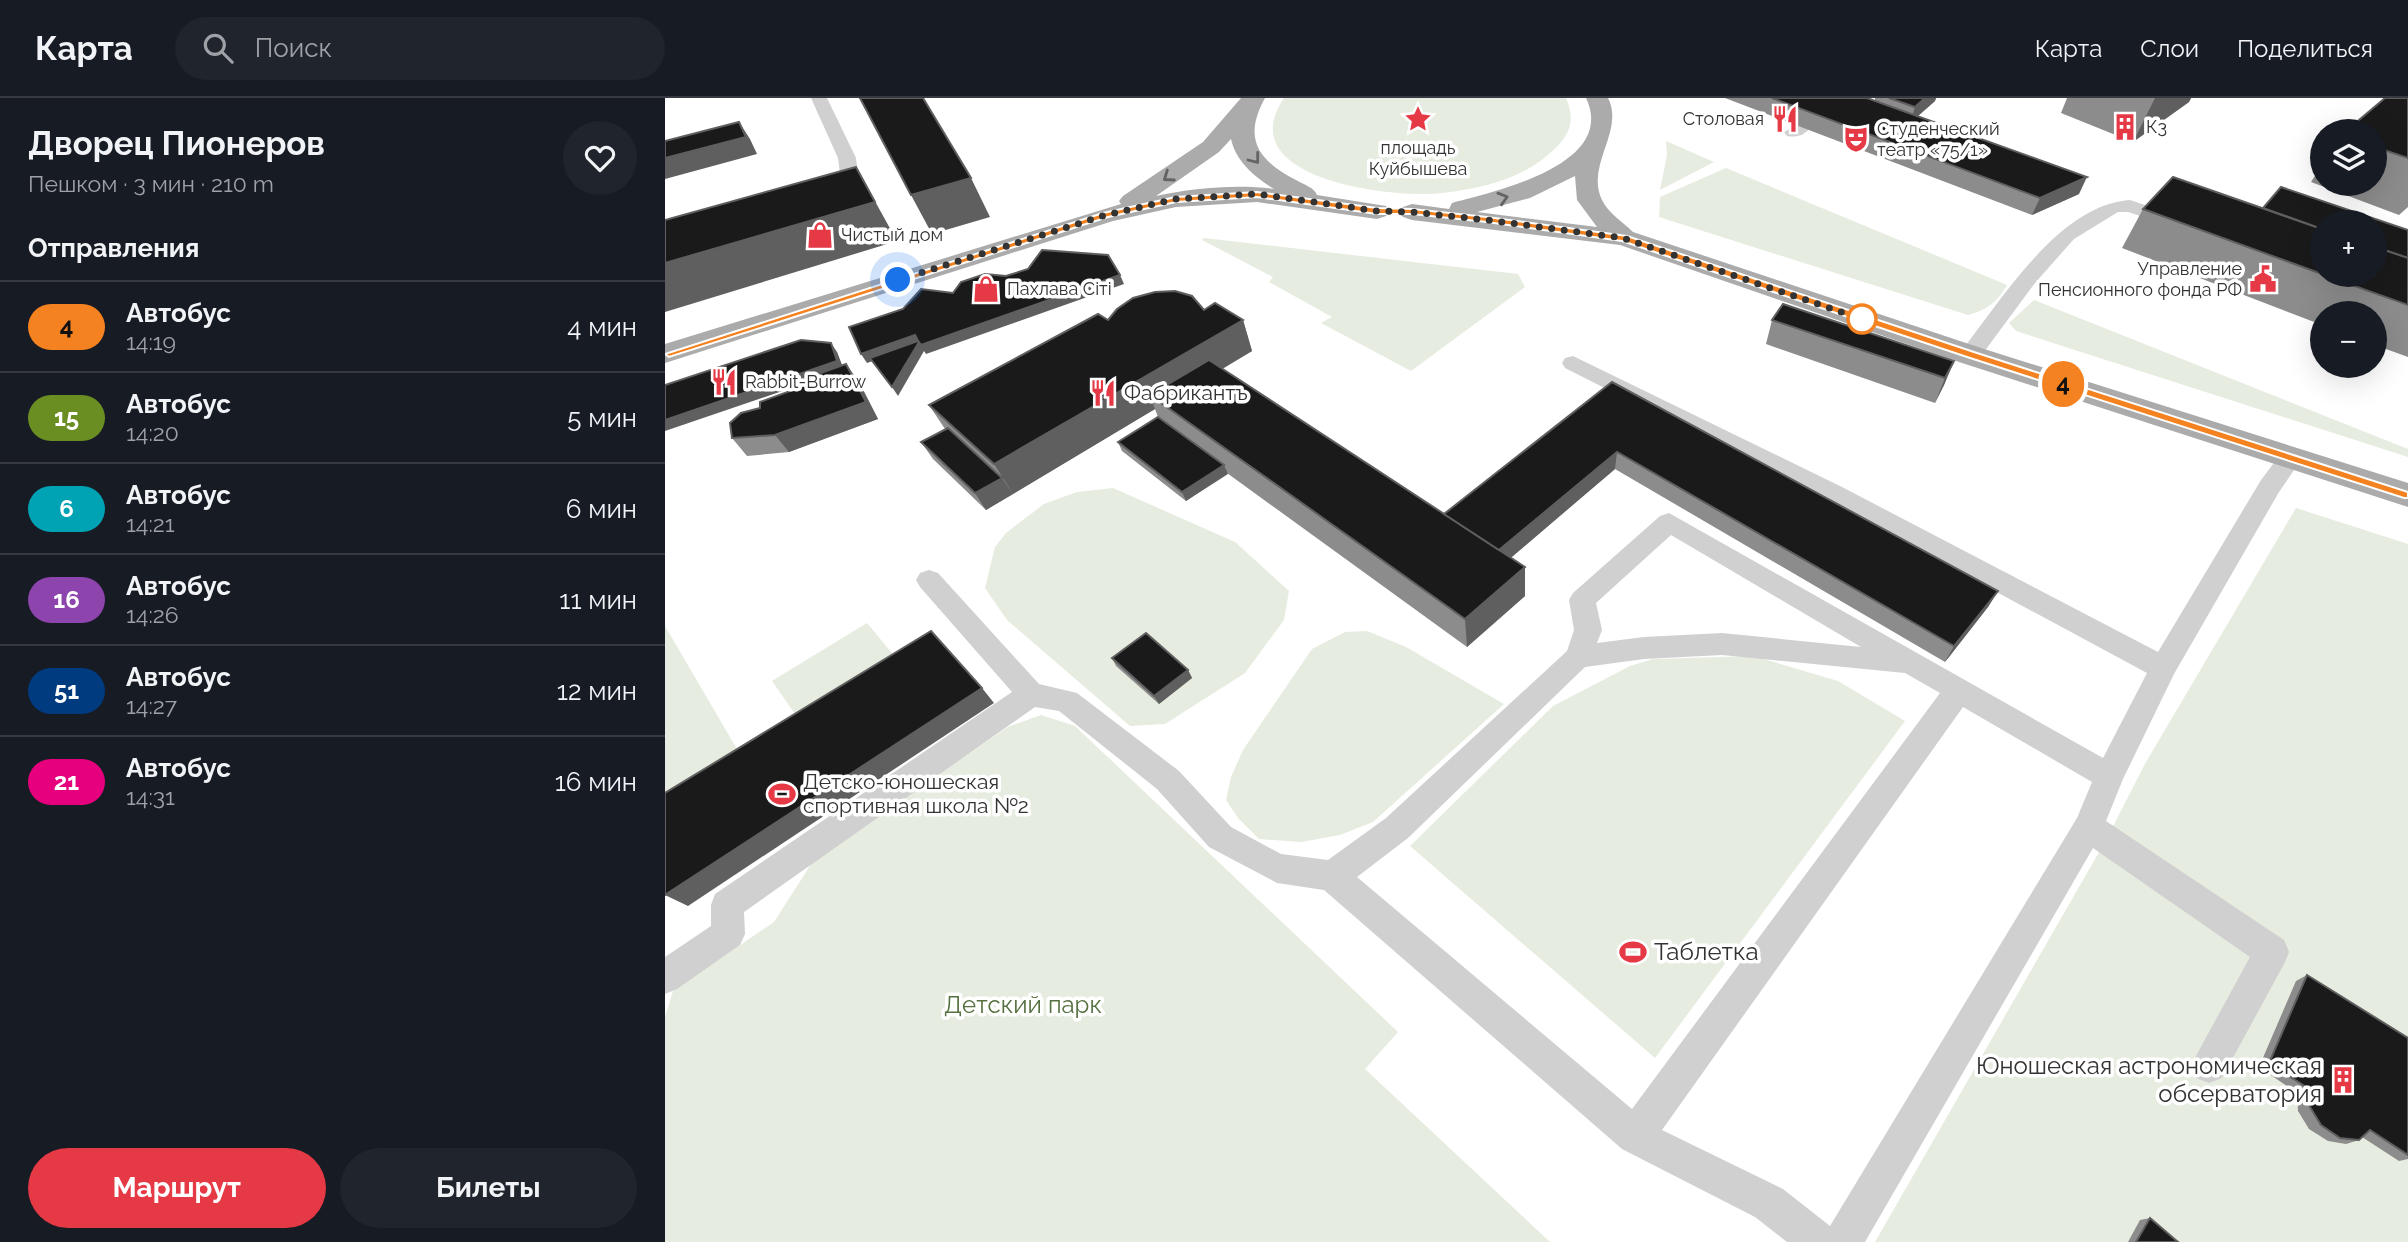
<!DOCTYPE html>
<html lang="ru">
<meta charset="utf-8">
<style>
body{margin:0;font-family:Raleway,sans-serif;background:#20242c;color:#f1f3f6;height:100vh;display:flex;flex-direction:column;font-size:26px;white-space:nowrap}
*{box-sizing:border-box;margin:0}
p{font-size:23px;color:#9ea1a6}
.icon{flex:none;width:38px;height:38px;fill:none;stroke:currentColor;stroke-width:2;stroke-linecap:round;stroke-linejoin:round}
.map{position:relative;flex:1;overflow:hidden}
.sheet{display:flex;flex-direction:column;background:#171b24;width:665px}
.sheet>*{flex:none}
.badge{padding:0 14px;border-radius:23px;font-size:24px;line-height:46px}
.tools{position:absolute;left:1645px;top:21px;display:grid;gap:14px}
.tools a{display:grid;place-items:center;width:77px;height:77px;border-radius:50%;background:#171b24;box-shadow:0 7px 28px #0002;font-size:35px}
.you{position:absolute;width:35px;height:35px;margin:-18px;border:5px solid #fff;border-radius:50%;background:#1a73e8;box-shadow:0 0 0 10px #1a73e833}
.map>.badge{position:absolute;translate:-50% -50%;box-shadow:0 0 0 4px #fff}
h2{padding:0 28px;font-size:26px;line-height:63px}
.round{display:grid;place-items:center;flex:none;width:74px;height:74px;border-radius:37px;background:#20242c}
.head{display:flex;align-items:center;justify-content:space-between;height:119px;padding:0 28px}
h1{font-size:33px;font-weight:700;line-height:52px}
.primary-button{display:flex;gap:14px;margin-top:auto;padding:14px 28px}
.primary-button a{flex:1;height:80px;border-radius:42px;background:#e63946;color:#fff;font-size:28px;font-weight:700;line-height:80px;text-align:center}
.primary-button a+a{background:#20242c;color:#f1f3f6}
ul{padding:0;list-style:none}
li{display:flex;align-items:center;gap:21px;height:91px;padding:0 28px;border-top:2px solid #363941}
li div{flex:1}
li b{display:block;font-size:26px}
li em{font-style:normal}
li .badge{min-width:77px;font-weight:700;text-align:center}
header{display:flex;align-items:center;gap:42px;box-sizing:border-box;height:98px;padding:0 35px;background:#171b24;border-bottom:2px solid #363941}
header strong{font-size:33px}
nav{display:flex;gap:38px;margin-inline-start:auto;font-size:24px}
.search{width:490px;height:63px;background:#20242c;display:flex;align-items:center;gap:18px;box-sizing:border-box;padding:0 24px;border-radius:38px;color:#9ea1a6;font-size:26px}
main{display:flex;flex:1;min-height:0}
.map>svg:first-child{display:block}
</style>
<header>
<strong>Карта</strong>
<div class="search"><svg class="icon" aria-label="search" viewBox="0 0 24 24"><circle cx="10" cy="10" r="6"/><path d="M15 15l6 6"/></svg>Поиск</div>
<nav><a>Карта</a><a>Слои</a><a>Поделиться</a></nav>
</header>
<main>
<section class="sheet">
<div class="head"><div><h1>Дворец Пионеров</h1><p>Пешком · 3 мин · 210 m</p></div><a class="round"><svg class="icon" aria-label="heart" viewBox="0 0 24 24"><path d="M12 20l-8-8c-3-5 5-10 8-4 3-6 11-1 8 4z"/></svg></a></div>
<h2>Отправления</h2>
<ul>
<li><span class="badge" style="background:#f58220;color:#111">4</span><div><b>Автобус</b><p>14:19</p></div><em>4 мин</em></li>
<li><span class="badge" style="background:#6b8e23;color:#fff">15</span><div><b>Автобус</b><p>14:20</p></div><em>5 мин</em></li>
<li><span class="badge" style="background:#00a3b4;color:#fff">6</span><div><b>Автобус</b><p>14:21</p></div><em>6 мин</em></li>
<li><span class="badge" style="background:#8e44ad;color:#fff">16</span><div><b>Автобус</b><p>14:26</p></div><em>11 мин</em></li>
<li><span class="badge" style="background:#003b80;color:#fff">51</span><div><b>Автобус</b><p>14:27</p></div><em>12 мин</em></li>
<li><span class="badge" style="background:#e6007e;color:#fff">21</span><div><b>Автобус</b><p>14:31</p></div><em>16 мин</em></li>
</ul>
<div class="primary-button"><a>Маршрут</a><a>Билеты</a></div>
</section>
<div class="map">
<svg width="1743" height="1144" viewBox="0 0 1743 1144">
<rect width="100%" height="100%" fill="#fff"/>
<g fill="#e6ecdf">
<path d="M619,0H901C911,24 905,38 885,55C857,81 815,91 777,95C727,101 564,81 619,0Z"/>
<path d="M1001,43L1049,64L995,92L1002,57Z"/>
<path d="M1061,70L1342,187C1332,204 1322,212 1303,217L994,119L995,99Z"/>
<path d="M539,140L853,176L860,189L746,273L656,225L667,219L604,184L608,179L537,142Z"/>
<path d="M1369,202L1743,351V359L1351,233L1344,225Z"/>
<path d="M448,390L570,444L624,493L619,522L580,575L500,626L465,628L342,522L320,490L330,449L341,435L379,406L412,394Z"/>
<path d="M1631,410L1743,446V1144H1210L1441,742L1481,664Z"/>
<path d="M202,525L241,572L142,633L107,583Z"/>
<path d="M0,528L83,670L0,722Z"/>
<path d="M702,533L741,549L839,606L708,724L675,737L636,744L594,741L573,720L561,702L566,679L578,652L647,551L680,534Z"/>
<path d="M1089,558L1173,583L1240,623L990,960L745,748L888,608L965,568L988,561Z"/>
<path d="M376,617L410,628L733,934L700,971L885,1144H0V919L8,893L109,824L150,760L343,629Z"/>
</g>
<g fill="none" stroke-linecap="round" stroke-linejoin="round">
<g fill="#d0d0d0" fill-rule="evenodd">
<path d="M146,0H162L191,60L194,84L183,100L167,105L158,99L169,92L176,84L173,60Z"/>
<path d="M1137,24L1146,29C1140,37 1131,40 1122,38L1119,34Z"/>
<path d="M1465,102L1518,120L1520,124L1511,130L1463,114H1453L1409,141L1370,185L1313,262H1297L1294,257L1297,252C1338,200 1394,107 1465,102Z"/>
<path d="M908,258L1177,389L1493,554L1596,382L1618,353L1626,351L1634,353L1638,359L1614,394L1509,576L1458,681L1441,723L1619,842L1624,854L1619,866L1557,980L1544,985L1531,980L1526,967L1585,859L1428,750L1200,1144H1122L1090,1119L957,1051L659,792L612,785L544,749L492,691L394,613L370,609L79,814L80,836L75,847L12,891L0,896V859L46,828V807L50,796L347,594L255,489L251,482L255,475L264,472L273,475L374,586L412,595L514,673L566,729L616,756L663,762L721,720L902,553L909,532L904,502L908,495L995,418L1004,415L1438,660L1482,575L1159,401L900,270L897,265L900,260ZM1006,437L1196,549L1057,535L979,539L932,545L937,532L931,505ZM1057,557L1240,575L1275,595L967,1011L692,779L743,740L920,569L979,561ZM1298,609L1427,684L1412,720L1165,1128L1118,1091L997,1032Z"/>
</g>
<g fill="#ababab" fill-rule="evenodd">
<path d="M576,0H600C578,40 592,62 631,82C639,87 649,89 652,97L721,108L725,113L721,118L712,121L592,104L511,109L448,123L0,265V246L456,106L454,103L458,98L538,44ZM566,41C571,64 590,79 609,91C572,86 528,90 491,98L554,54Z"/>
<path d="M921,0H943C960,33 920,67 937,102C943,115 959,125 968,134L1316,250L1743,385V409L1294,264L955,147L747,122L738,119L734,114L738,109L747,106L784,111L787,105C828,94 953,67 921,0ZM910,78L912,102L932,129L812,114L865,100Z"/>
</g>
</g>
<g fill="#8c8c8c">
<path d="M1060,0H1202L1210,3V0H1271L1270,3L1253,18L1414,96L1367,117Z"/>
<path d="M1402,0H1526L1524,4L1468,44L1396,15Z"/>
<path d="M1743,0V109L1734,117L1646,84L1657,67V86H1710V33Z"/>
<path d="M1598,110L1743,132V259L1710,247V215H1657V227L1457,150L1478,111Z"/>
<path d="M539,212L578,222L587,253L557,271L779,416L947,284L1333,493L1323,509L1280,564L950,371L845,460L860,469V498L802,549L562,375L521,403L457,353L453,344L493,319L490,311L321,412L268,361L256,344L280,331L264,307L443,222Z"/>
<path d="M1107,222L1289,263L1279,287L1270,305L1101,246Z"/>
<path d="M172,254L177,268L194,284L213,321L124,354L82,358L67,340L95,310L150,284Z"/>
<path d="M447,560L523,572L527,580L494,606L451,568Z"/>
<path d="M1642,877L1743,940V1061L1734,1063L1697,1039L1694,1042L1681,1046L1663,1043L1644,1031L1633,1013L1632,995L1594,969L1631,883Z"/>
<path d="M1485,1120L1513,1144H1463L1475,1122Z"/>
</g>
<g fill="#5f5f5f">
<path d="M1260,0H1271L1270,3L1245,25L1250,9Z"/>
<path d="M1490,0H1526L1524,4L1468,44Z"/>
<path d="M74,24L85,41L92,56L0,81V60Z"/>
<path d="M191,69L232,143L0,214V165Z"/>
<path d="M1422,79L1414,96L1367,117L1375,100Z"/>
<path d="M306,80L325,119L267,136L246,97Z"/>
<path d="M455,177L459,186L261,256L259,253L233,298L227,289L251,248L202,265L196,256L250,237Z"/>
<path d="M578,222L587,253L497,307L485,297L490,311L348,396L329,366Z"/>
<path d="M166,245L172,254L179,272L0,333V322Z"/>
<path d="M1289,263L1279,287L1270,305L1280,280Z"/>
<path d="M181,266L194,284L213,321L124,354L110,337Z"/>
<path d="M952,354L950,371L827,476L826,459Z"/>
<path d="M559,367L563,376L521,403L517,394Z"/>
<path d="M337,380L348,396L321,412L310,395Z"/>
<path d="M860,469V498L802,549L800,521Z"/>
<path d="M1333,493L1323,509L1280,564L1289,548Z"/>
<path d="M523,572L527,580L494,606L489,598Z"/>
<path d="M317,590L329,605L23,808L0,797Z"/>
</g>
<g fill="#1a1a1a" stroke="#5f5f5f" stroke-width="2">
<path d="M195,0H258L306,80L246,97Z"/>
<path d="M1107,0H1202L1422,79L1375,100Z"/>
<path d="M1224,0H1260L1250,9Z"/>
<path d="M1720,0H1743V60L1710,49V33H1681Z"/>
<path d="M74,24L81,39L0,60V43Z"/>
<path d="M191,69L210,104L0,165V122Z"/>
<path d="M1508,79L1657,131V176L1478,111Z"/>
<path d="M1616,89L1743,132V160L1710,149V124H1657V131L1598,110Z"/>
<path d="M1710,149L1743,160V207L1659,177H1710Z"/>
<path d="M377,152L443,157L455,177L256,247L254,244L227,289L205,260L253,243L250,237L196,256L184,229L238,211L256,191L288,195L296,184L320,176L341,178L363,171Z"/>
<path d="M510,193L527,198L539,212L550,205L578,222L329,366L264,307L433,216L443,222L452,211L468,200L490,194Z"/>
<path d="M1118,206L1289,263L1280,280L1107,222Z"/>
<path d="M136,242L166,245L172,263L0,322V287Z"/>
<path d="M544,262L860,469L800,521L485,297Z"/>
<path d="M181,266L201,304L110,337L67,340L65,325L76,315L95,310V304L150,284L147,278Z"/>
<path d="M947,284L1333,493L1289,548L952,354L834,452L779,416Z"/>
<path d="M493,319L559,367L517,394L453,344Z"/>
<path d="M283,330L337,380L310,395L256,344Z"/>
<path d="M266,533L317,590L0,797V695Z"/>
<path d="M481,535L523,572L489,598L447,560Z"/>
<path d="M1642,877L1743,940V1057L1705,1032L1694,1042L1675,1040L1656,1027L1645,1009L1644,991L1604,965Z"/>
<path d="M1485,1120L1513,1144H1471Z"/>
</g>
<defs><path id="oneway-chevron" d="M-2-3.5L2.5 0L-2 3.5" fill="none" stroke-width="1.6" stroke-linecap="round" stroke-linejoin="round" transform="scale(1.75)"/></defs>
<g stroke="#636363">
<use href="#oneway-chevron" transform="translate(590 61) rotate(52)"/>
<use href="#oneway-chevron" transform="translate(503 79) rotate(145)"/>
<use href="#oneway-chevron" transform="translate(838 100) rotate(-17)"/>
</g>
<path fill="#f58220" stroke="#fff" stroke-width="2" d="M592,94L712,110L747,111L822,119L962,138L1309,254L1743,394V400H1739L1302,259L957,143L822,124L747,116H712L592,99L511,104L443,119L4,259L0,256L438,115L511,99Z"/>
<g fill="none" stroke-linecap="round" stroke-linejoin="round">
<path stroke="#333" stroke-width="7" stroke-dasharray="0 12.6" d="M233,182L441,117L511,101L592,96L712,113L747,114L822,122L958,140L1203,223L1197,221"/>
</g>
<defs>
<symbol id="sight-bare" viewBox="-9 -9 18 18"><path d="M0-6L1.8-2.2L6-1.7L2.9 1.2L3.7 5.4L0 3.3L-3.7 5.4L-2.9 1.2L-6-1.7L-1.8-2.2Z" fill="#e63946" stroke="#fff" stroke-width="2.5" paint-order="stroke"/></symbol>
<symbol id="restaurant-bare" viewBox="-9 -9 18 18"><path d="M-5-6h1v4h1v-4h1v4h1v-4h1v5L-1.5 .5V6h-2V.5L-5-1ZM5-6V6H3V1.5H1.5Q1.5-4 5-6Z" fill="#e63946" stroke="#fff" stroke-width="2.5" paint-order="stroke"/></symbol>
<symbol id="building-bare" viewBox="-9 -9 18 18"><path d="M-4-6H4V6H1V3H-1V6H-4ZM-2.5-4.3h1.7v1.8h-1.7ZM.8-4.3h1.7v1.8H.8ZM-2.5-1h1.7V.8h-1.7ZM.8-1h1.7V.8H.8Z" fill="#e63946" stroke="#fff" stroke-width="2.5" paint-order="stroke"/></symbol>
<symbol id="theatre-bare" viewBox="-9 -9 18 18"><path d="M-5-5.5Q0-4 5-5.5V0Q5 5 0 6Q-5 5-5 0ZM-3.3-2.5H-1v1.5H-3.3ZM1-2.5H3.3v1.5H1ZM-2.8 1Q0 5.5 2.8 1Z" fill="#e63946" stroke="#fff" stroke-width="2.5" paint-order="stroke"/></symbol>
<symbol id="shop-bare" viewBox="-9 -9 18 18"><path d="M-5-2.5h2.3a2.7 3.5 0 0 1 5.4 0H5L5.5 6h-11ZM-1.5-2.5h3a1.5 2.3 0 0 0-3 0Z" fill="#e63946" stroke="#fff" stroke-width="2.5" paint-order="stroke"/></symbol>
<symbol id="civic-bare" viewBox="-9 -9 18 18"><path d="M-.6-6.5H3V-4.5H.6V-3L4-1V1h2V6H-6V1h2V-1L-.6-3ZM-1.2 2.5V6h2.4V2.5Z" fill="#e63946" stroke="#fff" stroke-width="2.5" paint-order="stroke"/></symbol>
<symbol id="stadium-bare" viewBox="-9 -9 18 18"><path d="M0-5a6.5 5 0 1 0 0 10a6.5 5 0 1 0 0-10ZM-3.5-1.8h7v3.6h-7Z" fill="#e63946" stroke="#fff" stroke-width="2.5" paint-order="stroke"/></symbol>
</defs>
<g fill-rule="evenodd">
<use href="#sight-bare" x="734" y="2" width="38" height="38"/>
<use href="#restaurant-bare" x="1101" y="2" width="38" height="38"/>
<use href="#building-bare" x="1441" y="10" width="38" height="38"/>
<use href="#theatre-bare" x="1172" y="22" width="38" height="38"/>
<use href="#shop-bare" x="136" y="118" width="38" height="38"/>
<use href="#civic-bare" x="1579" y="162" width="38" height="38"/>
<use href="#shop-bare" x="302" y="172" width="38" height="38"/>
<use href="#restaurant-bare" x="40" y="265" width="38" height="38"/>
<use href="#restaurant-bare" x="419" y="276" width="38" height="38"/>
<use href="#stadium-bare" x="98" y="677" width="38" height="38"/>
<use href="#stadium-bare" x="949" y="835" width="38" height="38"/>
<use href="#building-bare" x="1659" y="963" width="38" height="38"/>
</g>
<circle fill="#fff" stroke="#f58220" stroke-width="3.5" cx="1197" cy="221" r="14"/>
<g text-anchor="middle" stroke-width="7" stroke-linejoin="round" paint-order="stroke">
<g font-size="18" fill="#333" stroke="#fff" text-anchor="start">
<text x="1099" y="27" text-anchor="end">Столовая</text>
<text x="1481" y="35">К3</text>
<text x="1212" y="37">Студенческий<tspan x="1212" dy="21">театр «75/1»</tspan></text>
<text x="753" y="56" text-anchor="middle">площадь<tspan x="753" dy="21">Куйбышева</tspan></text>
<text x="176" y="143">Чистый дом</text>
<text x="1577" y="177" text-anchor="end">Управление<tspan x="1577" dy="21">Пенсионного фонда РФ</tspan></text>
<text x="342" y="197">Пахлава Сіті</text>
<text x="80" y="290">Rabbit-Burrow</text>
</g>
<g font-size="21" fill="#333" stroke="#fff" text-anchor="start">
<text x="459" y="302">Фабрикантъ</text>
<text x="138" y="691">Детско-юношеская<tspan x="138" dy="24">спортивная школа №2</tspan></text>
</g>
<g font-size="24" fill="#333" stroke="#fff" text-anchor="start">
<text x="989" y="862">Таблетка</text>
<text x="1657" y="976" text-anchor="end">Юношеская астрономическая<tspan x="1657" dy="28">обсерватория</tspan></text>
</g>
<g font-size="24" fill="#56703f" stroke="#fff">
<text x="358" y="915">Детский парк</text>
</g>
</g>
</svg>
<div class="tools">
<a><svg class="icon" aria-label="layers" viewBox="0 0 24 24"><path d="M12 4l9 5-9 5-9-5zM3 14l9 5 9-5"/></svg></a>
<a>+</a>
<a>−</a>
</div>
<div class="you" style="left:233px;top:182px"></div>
<b class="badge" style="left:1398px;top:286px;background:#f58220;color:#111">4</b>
</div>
</main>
